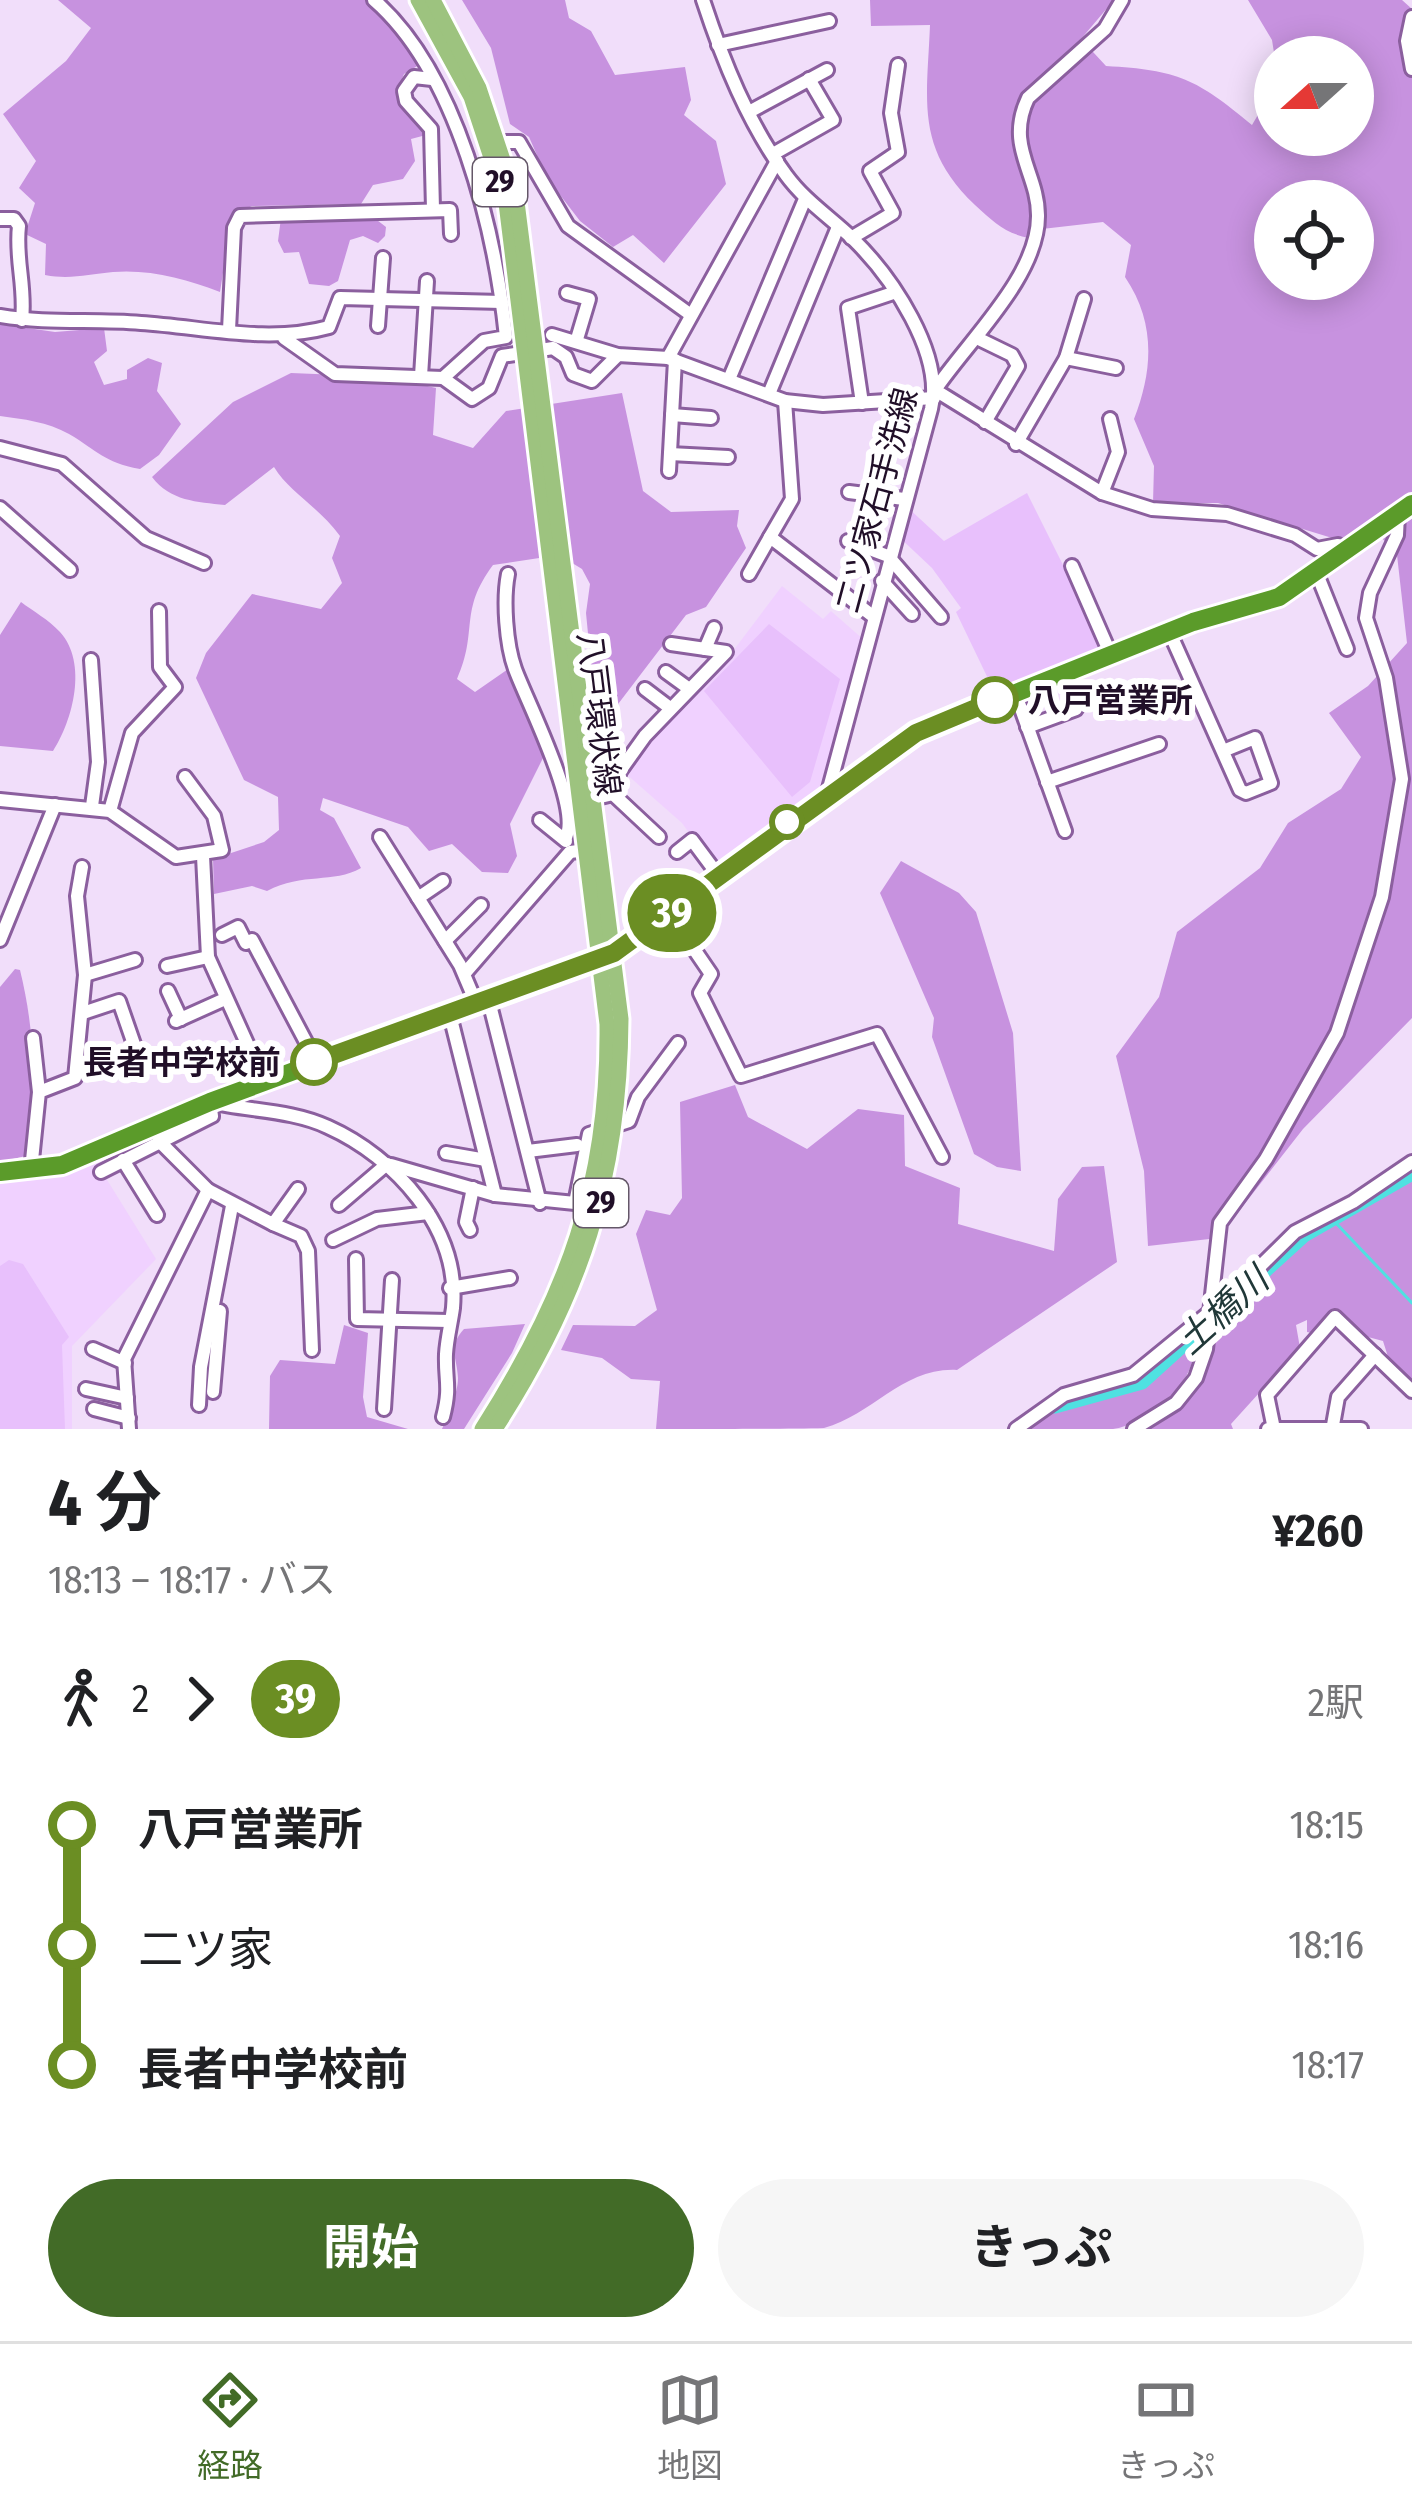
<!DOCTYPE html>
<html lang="ja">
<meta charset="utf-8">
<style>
body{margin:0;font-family:"Fira Sans Condensed","Noto Sans JP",sans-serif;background:#f6f6f6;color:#202124;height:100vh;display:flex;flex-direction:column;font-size:45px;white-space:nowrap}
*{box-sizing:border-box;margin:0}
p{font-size:39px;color:#757577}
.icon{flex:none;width:66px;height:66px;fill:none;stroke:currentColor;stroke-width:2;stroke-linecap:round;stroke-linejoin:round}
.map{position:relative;height:1429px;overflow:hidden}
.details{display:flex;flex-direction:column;background:#fff;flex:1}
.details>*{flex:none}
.badge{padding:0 24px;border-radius:39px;font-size:42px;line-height:78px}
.needle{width:78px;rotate:249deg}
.tools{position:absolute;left:1254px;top:36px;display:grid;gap:24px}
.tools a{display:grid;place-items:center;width:120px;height:120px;border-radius:50%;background:#fff;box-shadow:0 6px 30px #0003;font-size:60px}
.map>.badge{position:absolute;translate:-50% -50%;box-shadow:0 0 0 6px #fff}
.legs{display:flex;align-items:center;gap:18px;height:132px;padding:0 48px;font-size:39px}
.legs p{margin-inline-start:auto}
.headline{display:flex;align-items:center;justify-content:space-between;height:204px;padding:0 48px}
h1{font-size:66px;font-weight:700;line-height:90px}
.cta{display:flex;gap:24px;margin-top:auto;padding:24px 48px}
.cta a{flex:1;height:138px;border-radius:72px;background:#426b27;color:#fff;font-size:48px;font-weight:700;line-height:138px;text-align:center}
.cta a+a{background:#f6f6f6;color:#202124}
ul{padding:0 48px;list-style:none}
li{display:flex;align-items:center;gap:42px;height:120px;font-size:45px}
li i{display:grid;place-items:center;width:18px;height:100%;margin:0 15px;background:currentColor}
li i::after{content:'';width:30px;height:30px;margin:-15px;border:9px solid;border-radius:50%;background:#fff}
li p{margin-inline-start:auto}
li:first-child i{background:linear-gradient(#0000 50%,currentColor 0)}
li:last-child i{background:linear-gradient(currentColor 50%,#0000 0)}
.menu{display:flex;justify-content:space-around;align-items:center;height:168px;border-top:3px solid #e0e0e0;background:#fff;font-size:33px;color:#757577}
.menu a{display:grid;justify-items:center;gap:6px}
.menu .active{color:#426b27}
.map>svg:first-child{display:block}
</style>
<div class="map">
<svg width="1412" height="1429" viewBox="0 0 1412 1429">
<rect width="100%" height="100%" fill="#f1defa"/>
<g fill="#f0d1ff">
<path d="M782,586L823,619L831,611L864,640L823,788L715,869L682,823L624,772L733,651Z"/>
<path d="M96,1162L156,1259L72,1346V1429H0V1182L56,1177Z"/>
</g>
<g fill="#e8c0fc">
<path d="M1027,493L1105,649L994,691L956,612L961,608L932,568L898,536L906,506L944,541Z"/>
<path d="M769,624L840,679L810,782L792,797L704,691Z"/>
<path d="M9,1260L23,1264L69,1337L62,1345L65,1429H0V1266Z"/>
</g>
<g fill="#c792df" fill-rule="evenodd">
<path d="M58,0H366L399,29L419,65L404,74L397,92L402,104L425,125L426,135L411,139L415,161L403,179L373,185L361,204L252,206L232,215L220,292C186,279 150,269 113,272C88,274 71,280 45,275L46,244L25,234L35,203L19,188L36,161L3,114L66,61L91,28Z"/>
<path d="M462,0H565L569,18L591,31L615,75L685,67L691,100L684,115L716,141L726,184L664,263L633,235L613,247L580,221L547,178L529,137L510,124L491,48Z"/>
<path d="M870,0H1114L1081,39L1106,66C1178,70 1197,79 1252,125L1275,86V135H1353V57L1275,59L1272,40L1248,0H1402L1412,9V1018L1303,1129L1218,1238L1148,1246L1144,1171L1116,1056L1159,997L1177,932L1260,868L1288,823L1341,789L1361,757L1329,713L1368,686L1407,643L1397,555L1374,529L1342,541L1218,503H1153L1154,466L1134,419C1153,370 1156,323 1125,277L1131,245L1103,222L1042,229L1029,238C1004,233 994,222 975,205C915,148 927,101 930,25L871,26ZM1275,201H1353V279H1275Z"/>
<path d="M373,217L386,227L385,236L378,243L363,236L350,240L338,281L329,286L309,284L299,252L284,253L278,241L281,218Z"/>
<path d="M0,324L55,332L104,328L107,351L94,362L104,385L127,379V370L148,358L162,363L157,391L181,424L159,455L140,469C103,462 98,451 69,434C48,422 23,419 0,416Z"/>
<path d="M291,373L388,377L436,388L433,435L473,448L506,411L622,393L643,491L671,512L739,510L737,526L746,548L706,607L686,615L612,712L594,695L586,613L590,584L582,569L559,555L493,565C458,612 479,630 457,679L475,692L511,667L544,756L510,824L517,856L508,873L482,872L452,844L429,851L408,827L323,798L320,810L334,818L361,868C333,884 303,872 267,891L252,886L214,894L213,859L264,842L279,830L278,797L244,780L196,678L206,653L252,594L321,609L342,583L332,558L340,536C318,506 290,493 274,467L225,505C197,502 170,501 152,477L233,402Z"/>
<path d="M21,602C33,611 49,620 60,632C88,663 73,720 53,751L0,746V635Z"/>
<path d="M901,861L959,893L976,912L1013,1033L1021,1171L997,1167L974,1154L932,1037L934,1018L880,893Z"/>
<path d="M15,969L20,970C35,1031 37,1093 30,1155L0,1162V987Z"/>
<path d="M735,1085L748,1117L807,1149L858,1109L904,1115L905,1166L960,1188L958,1224L1054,1251L1058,1199L1082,1167L1104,1166L1117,1262L957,1370C903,1367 873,1415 824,1428C784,1429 700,1429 656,1429L660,1381L631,1379L602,1358L561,1350L573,1325L635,1326L657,1310L636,1234L646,1210L670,1215L682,1198L680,1102Z"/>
<path d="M1412,1177V1382L1389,1360L1383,1341L1368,1337L1334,1309L1312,1333L1307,1332V1320L1296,1325L1300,1348L1231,1424L1233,1429H1149C1193,1407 1218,1369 1216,1320L1306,1238Z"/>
<path d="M525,1324L512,1353L464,1429H442C448,1416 458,1393 458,1378C457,1356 447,1348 464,1329Z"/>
<path d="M344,1325L368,1333L363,1397L367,1417L408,1429H269L270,1376L280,1360L335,1364Z"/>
<path d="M1183,1351L1193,1358C1188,1389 1144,1425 1113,1429C1086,1429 1056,1429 1028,1429L1064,1403L1144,1383Z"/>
</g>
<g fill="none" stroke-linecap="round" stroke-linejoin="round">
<g stroke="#4fe1e1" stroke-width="3">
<path d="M1411,1174L1412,1176"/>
<path d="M1334,1221L1412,1303"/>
</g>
<path stroke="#4fe1e1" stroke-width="15" d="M1055,1406L1142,1382L1304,1235L1412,1173"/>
<defs>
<g id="minor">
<path d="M374,0C457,72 495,230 506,337L484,341L443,378"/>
<path d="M703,0C723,61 748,123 786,175C805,201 830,217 853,239C892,277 944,354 931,409L828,792"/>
<path d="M1122,0L1105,29L1028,98C1005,146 1038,173 1038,215C1039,276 967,342 935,390L1102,493L1152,509L1227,514L1295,535L1317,549L1338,545L1345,551"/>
<path d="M1412,17L1407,41L1412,69"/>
<path d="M718,45L829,21"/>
<path d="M432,79L414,77L404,91L406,101L431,129L433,209"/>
<path d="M749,112L827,70"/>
<path d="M500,142H519L568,226L691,315"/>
<path d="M773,154L833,120L809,79"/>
<path d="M0,219H14L19,226C15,259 26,287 22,320"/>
<path d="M851,238L893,213L870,171L898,152L891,113L898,65"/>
<path d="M567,293L589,299L577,339"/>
<path d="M0,316C48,324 93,319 141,323C204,327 268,344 329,327L340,298L502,302"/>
<path d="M378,326L383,258"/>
<path d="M229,330L234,228L240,216L450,210L451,234"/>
<path d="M552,335L618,355L668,358L785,401L823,405L934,398"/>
<path d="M284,338L335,374L443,378L472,399L489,388L502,356L553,348L566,357L573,374L592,381L618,355"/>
<path d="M977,338L1012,355L1018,366L985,422"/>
<path d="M668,358L777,161"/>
<path d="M1066,358L1116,368"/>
<path d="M421,376L427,281"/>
<path d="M730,377L805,199"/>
<path d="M769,394L838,227"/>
<path d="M785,401L792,499L770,537L874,617"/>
<path d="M862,403L848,308L893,293"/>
<path d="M672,415L711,418"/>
<path d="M1016,444L1066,358L1084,299"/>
<path d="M0,448L62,464L146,538L204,563"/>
<path d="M670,454L728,457"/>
<path d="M669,471L675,360"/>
<path d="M849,492L904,499"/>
<path d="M1102,493L1118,452L1110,419"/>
<path d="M0,508L70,570"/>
<path d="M848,541L888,556L941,617"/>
<path d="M1072,566L1110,653"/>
<path d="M508,574C503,600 506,644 515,669C527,702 583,810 565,839"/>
<path d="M749,574L770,537"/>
<path d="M1317,574L1347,649"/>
<path d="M882,581L912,614"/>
<path d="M1169,631L1240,790L1246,793L1271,783L1255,738L1223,751"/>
<path d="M705,649L714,628"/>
<path d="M91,660L98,762L92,806"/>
<path d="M666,672L688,688"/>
<path d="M645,689L670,708"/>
<path d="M1015,692L1065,831"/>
<path d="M1027,727L1076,709"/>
<path d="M1047,782L1159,744"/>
<path d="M613,794L659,837"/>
<path d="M0,800L110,811L176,857L222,850L214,816L185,777"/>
<path d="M588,800L613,794L620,771L645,736L726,652L671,644"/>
<path d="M110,811L132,733L175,687L160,667L159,611"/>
<path d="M540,820L566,841"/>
<path d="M380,837L460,965L477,1005"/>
<path d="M677,852L692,840L718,875"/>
<path d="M203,856L208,957L264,1081"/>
<path d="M418,898L443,881"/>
<path d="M670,914L711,974L700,993L741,1076L877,1034L942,1157"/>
<path d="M222,935L238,927L246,943L252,940L316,1061"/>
<path d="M0,940L55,805"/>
<path d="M445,941L481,905"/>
<path d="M167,966L208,957"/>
<path d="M465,973L570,852L587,850"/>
<path d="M85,975L135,960"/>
<path d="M168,991L181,1019"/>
<path d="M489,1001L540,1203"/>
<path d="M83,1013L119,1001L136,1050"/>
<path d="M450,1015L495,1195"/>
<path d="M176,1021L225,999"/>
<path d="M33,1038L39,1092"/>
<path d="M159,1141L208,1190"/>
<path d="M528,1151L577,1145"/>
<path d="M446,1153L486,1160"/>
<path d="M123,1160L157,1215"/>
<path d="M391,1165L495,1195L575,1203L589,1134L629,1121L638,1097L678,1043"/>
<path d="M31,1170L39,1092L75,1078L85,975L77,896L82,867"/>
<path d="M101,1172L212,1116L210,1102C248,1111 292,1110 328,1127C395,1157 460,1228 453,1308C451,1323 447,1338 446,1354C445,1381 451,1386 443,1417"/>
<path d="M339,1205L387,1164"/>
<path d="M273,1224L301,1236L308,1251L312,1350"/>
<path d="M470,1230L466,1222L473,1188"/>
<path d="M333,1240L377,1219L428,1213"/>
<path d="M356,1259L357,1319L449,1321"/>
<path d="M450,1288L510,1278"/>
<path d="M93,1349L125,1363"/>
<path d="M86,1389L127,1398"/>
<path d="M213,1392L220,1311"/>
<path d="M199,1405L201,1367L232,1206"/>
<path d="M94,1409L129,1418"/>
<path d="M384,1409L392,1280"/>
<path d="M1333,1425L1338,1397L1375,1355"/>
<path d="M129,1429L124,1359L208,1190L273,1224L298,1189"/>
<path d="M1016,1429L1064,1395L1133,1375L1232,1294L1295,1232L1353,1202L1412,1162"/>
<path d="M1134,1429L1176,1403L1196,1378L1206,1349L1220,1223L1266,1159L1337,1033L1382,897L1402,779L1386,678L1366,618L1370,593L1397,535L1398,514"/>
<path d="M1268,1429H1361"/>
<path d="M1274,1429L1267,1395L1335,1317L1412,1391"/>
</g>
<g id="major">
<path d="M418,0L471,97L506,203L607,1024C609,1183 567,1296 482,1429"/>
<path d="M433,0L479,88L517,202L621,1019C620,1179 581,1296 495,1429"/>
</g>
<path id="highway" d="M0,1172L62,1165L210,1102L614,953L916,733L1193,622L1279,597L1412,504"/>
</defs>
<use href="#minor" stroke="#8b5f9e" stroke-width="18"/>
<use href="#major" stroke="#fff" stroke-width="21"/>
<use href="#highway" stroke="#fff" stroke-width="24"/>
<use href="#minor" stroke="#fff" stroke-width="12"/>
<use href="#major" stroke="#9dc37f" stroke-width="15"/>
<use href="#highway" stroke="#5b9b2a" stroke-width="18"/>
</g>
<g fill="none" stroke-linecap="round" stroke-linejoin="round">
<defs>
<path id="line-1" d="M314,1062L614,953L916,733L995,700"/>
</defs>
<use href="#line-1" stroke="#fff" stroke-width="27"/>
<use href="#line-1" stroke="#6b8e23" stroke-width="18"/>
</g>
<g fill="#fff" stroke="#6b8e23" stroke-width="6">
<circle cx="995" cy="700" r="21"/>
<circle cx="787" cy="822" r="15"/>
<circle cx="314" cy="1062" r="21"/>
</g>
<g text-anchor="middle" stroke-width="12" stroke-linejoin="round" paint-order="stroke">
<g fill="#fff" stroke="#645768" stroke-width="3">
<rect x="473" y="158" width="54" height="48" rx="9"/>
<rect x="574" y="1179" width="54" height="48" rx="9"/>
</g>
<g font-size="30" font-weight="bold" fill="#210f28">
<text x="500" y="192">29</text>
<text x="601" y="1213">29</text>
</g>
<g font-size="33" fill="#210f28" stroke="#fff">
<text transform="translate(876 500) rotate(-75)" y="12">二ツ家石手洗線</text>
<text transform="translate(600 714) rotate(83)" y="12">八戸環状線</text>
</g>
<g font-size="33" font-weight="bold" fill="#210f28" stroke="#fff" text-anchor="start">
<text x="1028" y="712">八戸営業所</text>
<text x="281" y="1074" text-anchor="end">長者中学校前</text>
</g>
<g font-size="36" font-style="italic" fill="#203838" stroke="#fff">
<text transform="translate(1222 1310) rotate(-42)" y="13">土橋川</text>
</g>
</g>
</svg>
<div class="tools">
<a><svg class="needle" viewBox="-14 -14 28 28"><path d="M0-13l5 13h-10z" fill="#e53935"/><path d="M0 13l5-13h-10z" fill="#757577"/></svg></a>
<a><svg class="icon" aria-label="locate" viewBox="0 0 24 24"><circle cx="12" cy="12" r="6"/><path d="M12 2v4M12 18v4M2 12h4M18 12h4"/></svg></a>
</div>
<b class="badge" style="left:672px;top:913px;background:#6b8e23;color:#fff">39</b>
</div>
<section class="details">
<div class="headline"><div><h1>4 分</h1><p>18:13 – 18:17 · バス</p></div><b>¥260</b></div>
<div class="legs"><svg class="icon" aria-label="walk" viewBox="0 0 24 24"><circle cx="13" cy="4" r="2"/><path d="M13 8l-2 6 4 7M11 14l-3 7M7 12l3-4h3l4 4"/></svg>2<svg class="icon" aria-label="forward" viewBox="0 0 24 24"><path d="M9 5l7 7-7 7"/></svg><b class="badge" style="background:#6b8e23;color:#fff">39</b><p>2駅</p></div>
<ul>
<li><i style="color:#6b8e23"></i><b>八戸営業所</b><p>18:15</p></li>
<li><i style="color:#6b8e23"></i><span>二ツ家</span><p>18:16</p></li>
<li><i style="color:#6b8e23"></i><b>長者中学校前</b><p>18:17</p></li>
</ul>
<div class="cta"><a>開始</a><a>きっぷ</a></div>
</section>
<nav class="menu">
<a class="active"><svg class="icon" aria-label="directions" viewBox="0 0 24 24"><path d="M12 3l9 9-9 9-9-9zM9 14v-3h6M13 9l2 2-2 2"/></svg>経路</a>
<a><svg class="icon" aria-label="map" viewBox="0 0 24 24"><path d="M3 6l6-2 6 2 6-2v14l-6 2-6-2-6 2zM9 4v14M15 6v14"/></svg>地図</a>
<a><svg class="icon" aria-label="tickets" viewBox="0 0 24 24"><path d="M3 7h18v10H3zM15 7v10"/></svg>きっぷ</a>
</nav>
